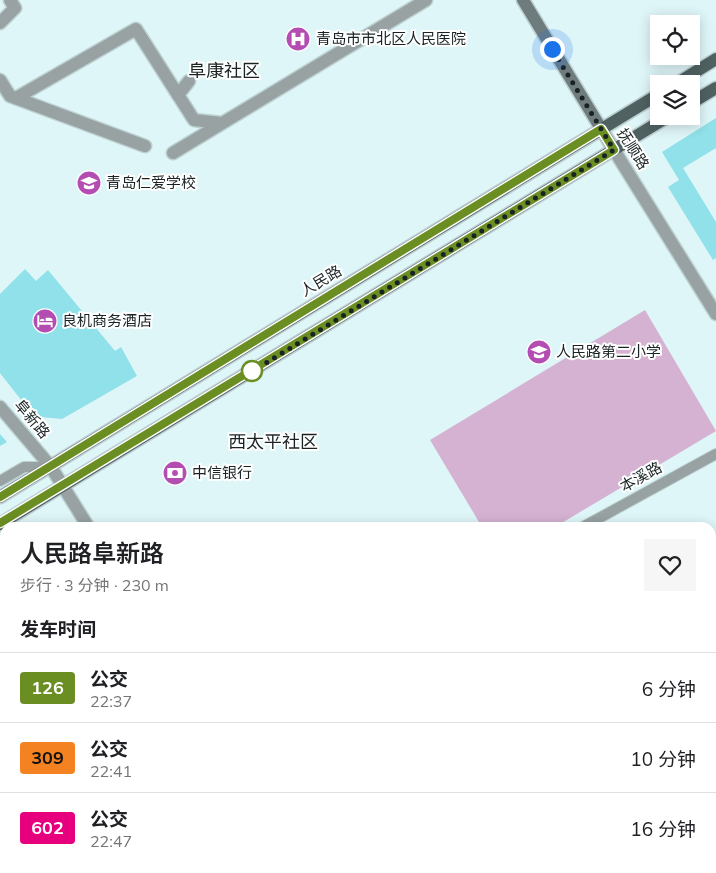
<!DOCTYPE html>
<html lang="zh">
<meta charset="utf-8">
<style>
body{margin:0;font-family:Mulish,"Noto Sans SC",sans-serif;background:#f6f6f6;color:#202124;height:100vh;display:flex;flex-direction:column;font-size:19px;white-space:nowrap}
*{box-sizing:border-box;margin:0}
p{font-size:16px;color:#757577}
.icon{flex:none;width:28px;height:28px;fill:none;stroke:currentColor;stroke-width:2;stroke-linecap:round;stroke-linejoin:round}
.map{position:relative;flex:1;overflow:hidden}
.details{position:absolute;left:0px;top:522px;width:716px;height:351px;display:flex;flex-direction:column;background:#fff;border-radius:15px 15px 0 0;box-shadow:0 2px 12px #0003}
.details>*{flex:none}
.badge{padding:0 10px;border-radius:4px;font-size:18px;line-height:32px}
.buttons{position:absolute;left:650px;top:15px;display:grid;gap:10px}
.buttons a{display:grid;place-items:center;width:50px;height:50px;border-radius:0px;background:#fff;box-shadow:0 2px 12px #0003;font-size:25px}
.you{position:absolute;width:25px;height:25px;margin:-12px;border:4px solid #fff;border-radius:50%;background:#1a73e8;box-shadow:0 0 0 8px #1a73e833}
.map>.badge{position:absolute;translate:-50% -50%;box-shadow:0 0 0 2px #fff}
h2{padding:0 20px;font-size:19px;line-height:45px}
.round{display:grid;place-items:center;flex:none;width:52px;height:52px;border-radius:0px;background:#f6f6f6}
.headline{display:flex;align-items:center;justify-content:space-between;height:85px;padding:0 20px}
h1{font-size:24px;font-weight:600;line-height:38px}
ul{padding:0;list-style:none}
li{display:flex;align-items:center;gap:15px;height:70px;padding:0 20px;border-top:1px solid #e0e0e0}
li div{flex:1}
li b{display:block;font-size:19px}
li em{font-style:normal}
li .badge{min-width:55px;font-weight:700;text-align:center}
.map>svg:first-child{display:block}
</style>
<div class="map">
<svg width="716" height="873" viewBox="0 0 716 873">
<rect width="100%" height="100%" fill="#dff6f8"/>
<path fill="#d5b2d2" d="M645,310L716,431L555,527H482L430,440Z"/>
<g fill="#90e1e9">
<path d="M716,118V148L683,168L716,222V258L713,260L668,187L679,180L662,152Z"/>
<path d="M25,269L36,281L48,270L115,351L121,347L137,376L62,419L41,417L29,410L0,373V294Z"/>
<path d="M0,434L7,442L0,446Z"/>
<path d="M0,587L5,596V662L0,654Z"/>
<path d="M0,746L5,754V822L0,813Z"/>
<path d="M13,869H72L75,873H5Z"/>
<path d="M131,869H170L172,873H133Z"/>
<path d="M205,869H255L247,873H207Z"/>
<path d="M499,869H572L574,873H492Z"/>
</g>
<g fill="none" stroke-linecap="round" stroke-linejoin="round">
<defs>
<g id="service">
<path d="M0,481L24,467H50"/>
<path d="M581,528L716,454"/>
</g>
<g id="minor">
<path d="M0,23L15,8L10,0"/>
<path d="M0,80L10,96L145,146"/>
<path d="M189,81L178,95L194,120L221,123"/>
<path d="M16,98L136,29L178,95"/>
<path d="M173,153L426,0"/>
<path d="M0,407L51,467L89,528"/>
<path d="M294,869L296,873"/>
</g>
<g id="tertiary">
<path d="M614,150L716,314"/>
<path d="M711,859L716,856"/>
<path d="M688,873L695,869"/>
</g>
<path id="secondary" d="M523,0L614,150"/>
<g id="primary">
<path d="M676,84L716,59"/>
<path d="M691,103L716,88"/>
<path d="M0,497L659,94"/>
<path d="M0,524L669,116"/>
</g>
</defs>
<use href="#service" stroke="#bcd0d2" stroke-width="12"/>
<use href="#minor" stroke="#bcd0d2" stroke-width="15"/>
<use href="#tertiary" stroke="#bcd0d2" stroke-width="15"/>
<use href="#secondary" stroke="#bcd0d2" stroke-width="15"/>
<use href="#primary" stroke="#bcd0d2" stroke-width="15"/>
<use href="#service" stroke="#98a2a3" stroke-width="10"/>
<use href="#minor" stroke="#98a2a3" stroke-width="12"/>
<use href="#tertiary" stroke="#98a2a3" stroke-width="12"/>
<use href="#secondary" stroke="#6e7c7d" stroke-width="12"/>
<use href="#primary" stroke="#506162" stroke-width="12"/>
</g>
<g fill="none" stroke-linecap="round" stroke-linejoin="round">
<defs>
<path id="line" d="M0,497L601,129L614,150L0,523"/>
</defs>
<use href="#line" stroke="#fff" stroke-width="11"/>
<use href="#line" stroke="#6b8e23" stroke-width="8"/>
<path stroke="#1a2324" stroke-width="5" stroke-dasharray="0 9" d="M252,371L248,374L614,150L552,49"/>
</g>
<defs>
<symbol id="hospital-disc" viewBox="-11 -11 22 22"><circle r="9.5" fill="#b34db1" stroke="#fff"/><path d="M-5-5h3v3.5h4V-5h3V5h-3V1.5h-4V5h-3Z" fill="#fff"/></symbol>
<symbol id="school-disc" viewBox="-11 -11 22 22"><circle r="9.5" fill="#b34db1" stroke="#fff"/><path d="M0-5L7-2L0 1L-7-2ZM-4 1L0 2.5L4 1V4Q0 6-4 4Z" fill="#fff"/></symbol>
<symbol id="hotel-disc" viewBox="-11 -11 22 22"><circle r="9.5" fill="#b34db1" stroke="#fff"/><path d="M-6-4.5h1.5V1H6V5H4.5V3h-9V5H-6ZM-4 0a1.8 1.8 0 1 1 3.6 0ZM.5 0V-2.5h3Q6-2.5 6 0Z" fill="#fff"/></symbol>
<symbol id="bank-disc" viewBox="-11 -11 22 22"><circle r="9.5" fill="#b34db1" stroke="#fff"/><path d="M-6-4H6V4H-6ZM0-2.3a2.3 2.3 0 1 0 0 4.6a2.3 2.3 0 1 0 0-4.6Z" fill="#fff"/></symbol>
</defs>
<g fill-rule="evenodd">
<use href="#hospital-disc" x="284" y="25" width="28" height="28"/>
<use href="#school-disc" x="75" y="169" width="28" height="28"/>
<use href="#hotel-disc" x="31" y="307" width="28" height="28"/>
<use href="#school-disc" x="525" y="338" width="28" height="28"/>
<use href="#bank-disc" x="161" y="459" width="28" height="28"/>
</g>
<circle fill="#fff" stroke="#6b8e23" stroke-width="2.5" cx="252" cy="371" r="10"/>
<g text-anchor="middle" stroke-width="4" stroke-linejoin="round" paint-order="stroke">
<g font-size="15" fill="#1a2324" stroke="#fff" text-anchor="start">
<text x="316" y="44">青岛市市北区人民医院</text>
<text x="106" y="188">青岛仁爱学校</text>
<text x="62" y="326">良机商务酒店</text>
<text x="556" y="357">人民路第二小学</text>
<text x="192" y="478">中信银行</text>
</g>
<g font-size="15" fill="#1a2324" stroke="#fff">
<text transform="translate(633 149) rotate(58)" y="5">抚顺路</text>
<text transform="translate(321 281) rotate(-31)" y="5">人民路</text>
<text transform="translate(32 419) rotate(50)" y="5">阜新路</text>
<text transform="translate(641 477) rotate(-29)" y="5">本溪路</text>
</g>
<g font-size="18" fill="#1a2324" stroke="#fff">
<text x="224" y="77">阜康社区</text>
<text x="273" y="448">西太平社区</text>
</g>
</g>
</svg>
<div class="buttons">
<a><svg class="icon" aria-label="locate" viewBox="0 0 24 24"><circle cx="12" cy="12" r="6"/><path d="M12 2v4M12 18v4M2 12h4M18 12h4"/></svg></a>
<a><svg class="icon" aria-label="layers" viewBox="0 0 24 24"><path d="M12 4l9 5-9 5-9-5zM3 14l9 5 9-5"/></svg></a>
</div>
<div class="you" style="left:552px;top:49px"></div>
<section class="details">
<div class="headline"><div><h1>人民路阜新路</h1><p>步行 · 3 分钟 · 230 m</p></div><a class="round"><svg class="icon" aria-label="heart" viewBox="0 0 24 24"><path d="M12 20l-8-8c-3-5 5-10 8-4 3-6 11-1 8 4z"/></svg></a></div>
<h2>发车时间</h2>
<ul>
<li><span class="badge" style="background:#6b8e23;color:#fff">126</span><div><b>公交</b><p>22:37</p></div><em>6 分钟</em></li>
<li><span class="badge" style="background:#f58220;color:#111">309</span><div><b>公交</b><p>22:41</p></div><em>10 分钟</em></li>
<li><span class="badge" style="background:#e6007e;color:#fff">602</span><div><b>公交</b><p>22:47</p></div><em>16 分钟</em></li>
</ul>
</section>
</div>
